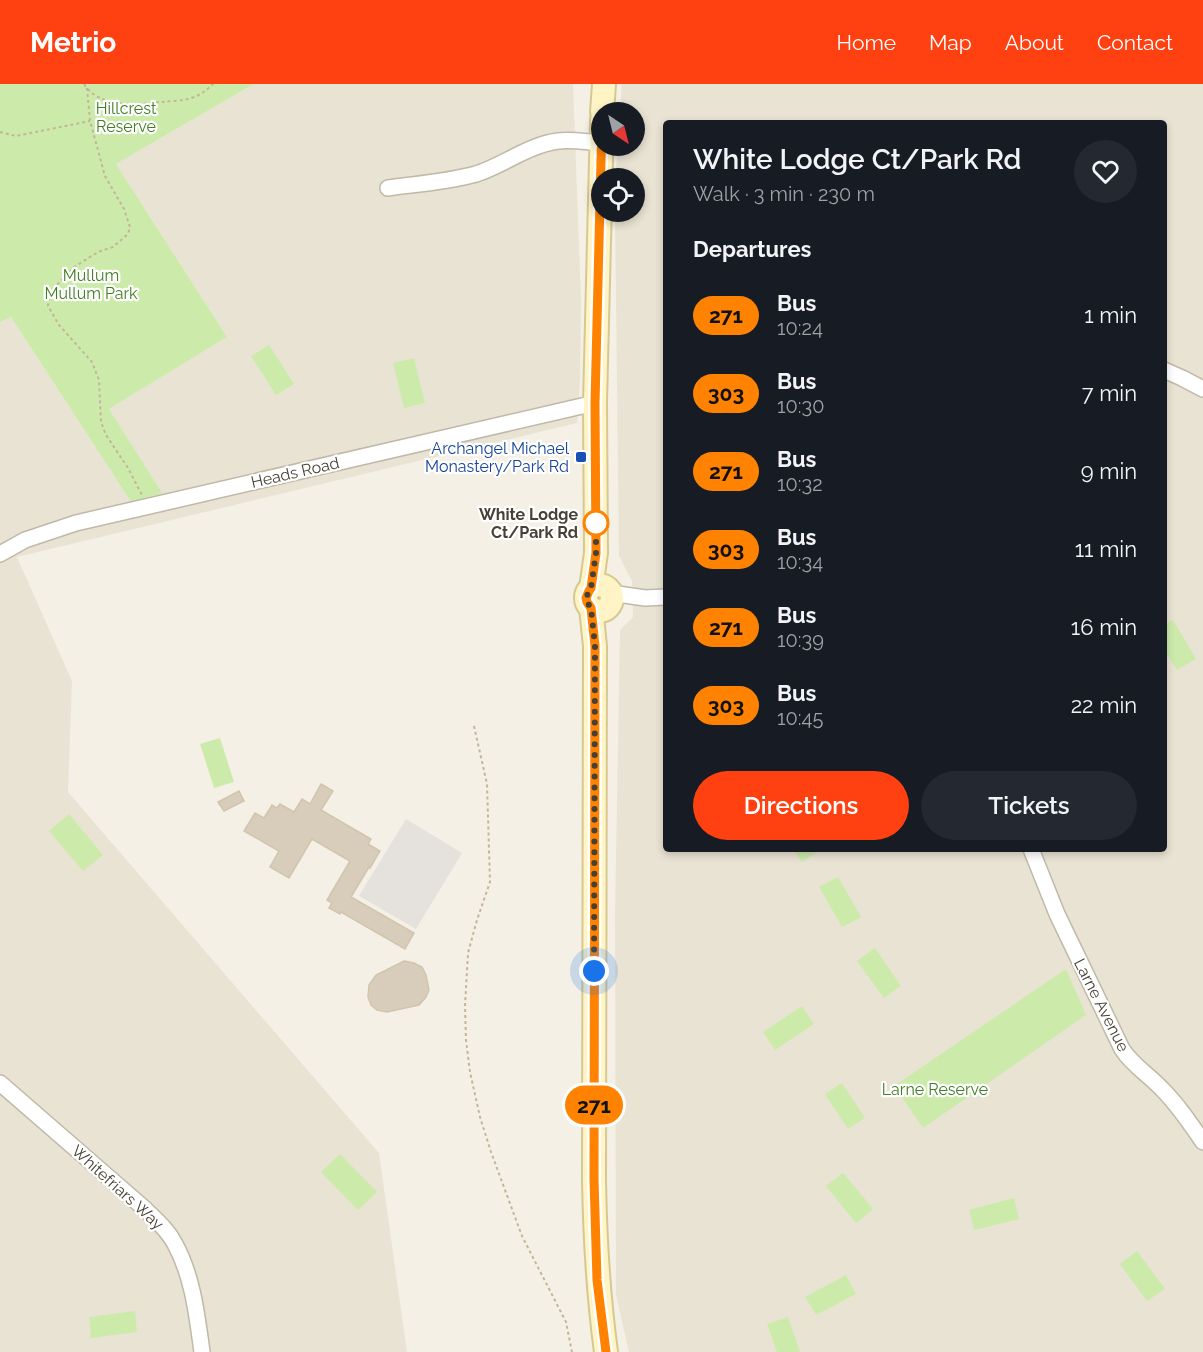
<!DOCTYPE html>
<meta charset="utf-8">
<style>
body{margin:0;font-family:Raleway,sans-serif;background:#242831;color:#f1f3f6;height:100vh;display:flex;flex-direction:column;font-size:22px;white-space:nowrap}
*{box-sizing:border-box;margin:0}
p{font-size:20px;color:#9ea1a6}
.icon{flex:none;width:33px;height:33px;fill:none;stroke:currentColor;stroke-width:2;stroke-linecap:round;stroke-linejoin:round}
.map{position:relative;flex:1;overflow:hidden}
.drawer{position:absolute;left:663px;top:36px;width:504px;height:732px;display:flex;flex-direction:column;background:#171b24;border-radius:6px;box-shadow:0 3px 9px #0003}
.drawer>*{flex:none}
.badge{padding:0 12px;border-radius:20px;font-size:21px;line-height:39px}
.needle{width:39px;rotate:145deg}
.controls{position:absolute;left:591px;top:18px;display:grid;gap:12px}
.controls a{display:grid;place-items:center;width:54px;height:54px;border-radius:50%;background:#171b24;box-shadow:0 3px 9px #0003;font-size:30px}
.you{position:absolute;width:30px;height:30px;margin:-15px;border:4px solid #fff;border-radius:50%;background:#1a73e8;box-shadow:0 0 0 9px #1a73e833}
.map>.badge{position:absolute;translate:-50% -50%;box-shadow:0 0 0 3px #fff}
h2{padding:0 30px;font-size:22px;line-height:54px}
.round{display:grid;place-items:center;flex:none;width:63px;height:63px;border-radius:32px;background:#242831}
.head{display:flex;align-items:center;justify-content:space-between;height:102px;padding:0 30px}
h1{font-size:28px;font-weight:600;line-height:45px}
.button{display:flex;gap:12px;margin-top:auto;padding:12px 30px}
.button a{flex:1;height:69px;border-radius:36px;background:#ff4112;color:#fff;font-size:24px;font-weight:600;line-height:69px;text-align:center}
.button a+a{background:#242831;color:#f1f3f6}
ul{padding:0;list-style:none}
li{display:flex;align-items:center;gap:18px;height:78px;padding:0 30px}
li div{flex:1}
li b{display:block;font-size:22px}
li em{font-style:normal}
li .badge{min-width:66px;font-weight:700;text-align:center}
header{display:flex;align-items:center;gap:36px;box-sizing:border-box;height:84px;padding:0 30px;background:#ff4112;color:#fff}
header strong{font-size:28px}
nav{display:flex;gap:33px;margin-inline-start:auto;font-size:21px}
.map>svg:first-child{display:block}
</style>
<header>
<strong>Metrio</strong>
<nav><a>Home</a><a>Map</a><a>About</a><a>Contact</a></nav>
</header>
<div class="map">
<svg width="1203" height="1268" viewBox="0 0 1203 1268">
<rect width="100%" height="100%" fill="#f4f0e6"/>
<g fill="#e9e3d3" fill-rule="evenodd">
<path d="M254,0H573L581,217L580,297L577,339L17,473L72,597L68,708L379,1069L407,1268H0V238L11,233L131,418L161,409L109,325L227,253L116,80Z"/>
<path d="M622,0H1203V1268H629L616,1211L615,830L620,546L633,533L632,497L619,472L615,128H634V94H615L618,62H634V28H620ZM666,39H1164V765H666Z"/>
</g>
<g fill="#ccebab">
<path d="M0,0H254L116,80L227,253L109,325L162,409L131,418L11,233L0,238Z"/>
<path d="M269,261L294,300L276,311L251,272Z"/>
<path d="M414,274L425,319L404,324L393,279Z"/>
<path d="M1173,536L1196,575L1177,586L1164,565V541Z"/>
<path d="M220,654L234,698L214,704L200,660Z"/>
<path d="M69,730L103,771L83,787L49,747Z"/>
<path d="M793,765H818L819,766L802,778Z"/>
<path d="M838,793L861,833L842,843L819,803Z"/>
<path d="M875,864L901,902L884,914L857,877Z"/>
<path d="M1066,885L1086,931L923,1044L894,1002Z"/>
<path d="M802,922L814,940L775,966L763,948Z"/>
<path d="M842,999L865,1034L848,1045L825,1010Z"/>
<path d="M340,1070L377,1108L358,1126L321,1088Z"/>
<path d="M843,1089L873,1125L856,1139L826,1102Z"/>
<path d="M1014,1114L1019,1135L974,1146L969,1126Z"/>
<path d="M1137,1167L1165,1205L1147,1217L1120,1180Z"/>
<path d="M846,1191L856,1210L816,1231L805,1213Z"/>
<path d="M135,1227L137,1248L91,1254L89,1233Z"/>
<path d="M788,1233L800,1268H777L767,1240Z"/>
</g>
<path fill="#e5e2de" d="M406,735L462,769L416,845L359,812Z"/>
<g fill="#d7cdba" stroke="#d2c5ad" stroke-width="1.5">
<path d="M321,700L333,707L321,726L371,755L368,760L380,767L370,784L369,783L351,813L414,849L405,865L341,828L340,830L329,824L332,819L327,816L350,777L312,755L289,794L270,783L279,767L244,747L255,729L264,734L272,721L277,724L280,720L294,728L302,715L310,720Z"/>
<path d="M239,707L244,717L224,727L218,718Z"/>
<path d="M404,877L414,879L422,883L426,891L429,906L426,913L419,921L387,928L377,926L371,921L368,913L369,901L376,891Z"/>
</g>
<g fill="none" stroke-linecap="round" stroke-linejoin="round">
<defs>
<g id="street">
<path d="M388,104C417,100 447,98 476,90C504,81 528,61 558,57C571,55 586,58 600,59"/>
<path d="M1164,286L1182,294L1203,305"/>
<path d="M0,470L25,456L76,439L595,319"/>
<path d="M611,509L645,514L666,513"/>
<path d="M1031,765L1057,830L1122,965C1132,981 1149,991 1162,1005C1178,1021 1190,1039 1203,1058"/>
<path d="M0,999L145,1125C156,1136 168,1146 175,1160C193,1193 197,1232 202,1268"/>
</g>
<g id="secondary">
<path d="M602,28L604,0"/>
<circle cx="599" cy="514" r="13"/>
<path d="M591,504L596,469L595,319L602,36"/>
<path d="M591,524L595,562L594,1096C595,1155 598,1209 606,1268"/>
</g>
</defs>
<use href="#street" stroke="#c0b9a8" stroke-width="18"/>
<use href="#secondary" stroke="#d7c892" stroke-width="26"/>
<g stroke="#c3b698" stroke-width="2" stroke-dasharray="3 3" stroke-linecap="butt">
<path d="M84,0C100,25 137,20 162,18C172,17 185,17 194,13C202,10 207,6 213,0"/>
<path d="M87,4L90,37L105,92L124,125L130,143L128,150L113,163L98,168L74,183L55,203L49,213L48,222L59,241L92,278L99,296L101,338L106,351L128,384L142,411"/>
<path d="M0,48L16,52L90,37"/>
<path d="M474,642L487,700L490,798L477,836L468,869L465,922L466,956L470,988L480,1033L491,1068L522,1152L566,1238L572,1268"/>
</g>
<use href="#street" stroke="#fff" stroke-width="15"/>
<use href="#secondary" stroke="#fff4c5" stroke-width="22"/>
</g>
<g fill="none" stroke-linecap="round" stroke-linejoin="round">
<defs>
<path id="line" d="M602,36L595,319L596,469L591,504L589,507L586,514L587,518L591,524L595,562L594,1096L597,1196L606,1268"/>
</defs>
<use href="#line" stroke="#fff" stroke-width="14"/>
<use href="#line" stroke="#ff8200" stroke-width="9"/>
<path stroke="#474135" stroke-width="6" stroke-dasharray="0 10.8" d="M594,887L595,562L591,524L587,518L586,514L589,507L591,504L596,469V439"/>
</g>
<rect fill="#1a4fb4" stroke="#fff" stroke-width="2" x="575" y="367" width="12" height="12" rx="3"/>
<circle fill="#fff" stroke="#ff8200" stroke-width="3" cx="596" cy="439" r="12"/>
<g text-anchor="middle" stroke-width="4.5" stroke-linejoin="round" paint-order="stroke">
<g font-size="16" fill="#417e23" stroke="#fff">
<text x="126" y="30">Hillcrest<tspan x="126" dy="18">Reserve</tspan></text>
<text x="91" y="197">Mullum<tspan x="91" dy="18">Mullum Park</tspan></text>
<text x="935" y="1011">Larne Reserve</text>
</g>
<g font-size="16" fill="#164399" stroke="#fff" text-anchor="end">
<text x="569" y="370">Archangel Michael<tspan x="569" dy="18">Monastery/Park Rd</tspan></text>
</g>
<g font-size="16" fill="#474135" stroke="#fff">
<text transform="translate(295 388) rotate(-13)" y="6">Heads Road</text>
<text transform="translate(1102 921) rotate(63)" y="6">Larne Avenue</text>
<text transform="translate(118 1103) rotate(42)" y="6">Whitefriars Way</text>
</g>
<g font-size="16" font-weight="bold" fill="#474135" stroke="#fff" text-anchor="end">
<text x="578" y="436">White Lodge<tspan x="578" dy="18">Ct/Park Rd</tspan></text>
</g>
</g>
</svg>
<div class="controls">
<a><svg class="needle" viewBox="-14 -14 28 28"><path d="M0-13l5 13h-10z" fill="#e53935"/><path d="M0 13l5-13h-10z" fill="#9ea1a6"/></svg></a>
<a><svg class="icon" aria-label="locate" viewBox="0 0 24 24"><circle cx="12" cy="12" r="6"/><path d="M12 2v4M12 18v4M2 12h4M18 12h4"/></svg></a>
</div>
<div class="you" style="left:594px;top:887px"></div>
<b class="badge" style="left:594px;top:1021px;background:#ff8200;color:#111">271</b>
<section class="drawer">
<div class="head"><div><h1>White Lodge Ct/Park Rd</h1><p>Walk · 3 min · 230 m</p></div><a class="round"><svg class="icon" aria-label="heart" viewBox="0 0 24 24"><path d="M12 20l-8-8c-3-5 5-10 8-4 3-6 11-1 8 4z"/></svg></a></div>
<h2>Departures</h2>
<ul>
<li><span class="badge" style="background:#ff8200;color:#111">271</span><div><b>Bus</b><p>10:24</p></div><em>1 min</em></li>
<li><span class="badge" style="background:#ff8200;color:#111">303</span><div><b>Bus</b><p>10:30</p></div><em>7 min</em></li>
<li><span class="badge" style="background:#ff8200;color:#111">271</span><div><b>Bus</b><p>10:32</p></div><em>9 min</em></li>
<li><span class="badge" style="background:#ff8200;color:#111">303</span><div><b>Bus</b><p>10:34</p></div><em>11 min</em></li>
<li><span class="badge" style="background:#ff8200;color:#111">271</span><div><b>Bus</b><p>10:39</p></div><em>16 min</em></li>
<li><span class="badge" style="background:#ff8200;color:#111">303</span><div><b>Bus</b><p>10:45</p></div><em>22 min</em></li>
</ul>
<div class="button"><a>Directions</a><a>Tickets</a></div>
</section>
</div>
